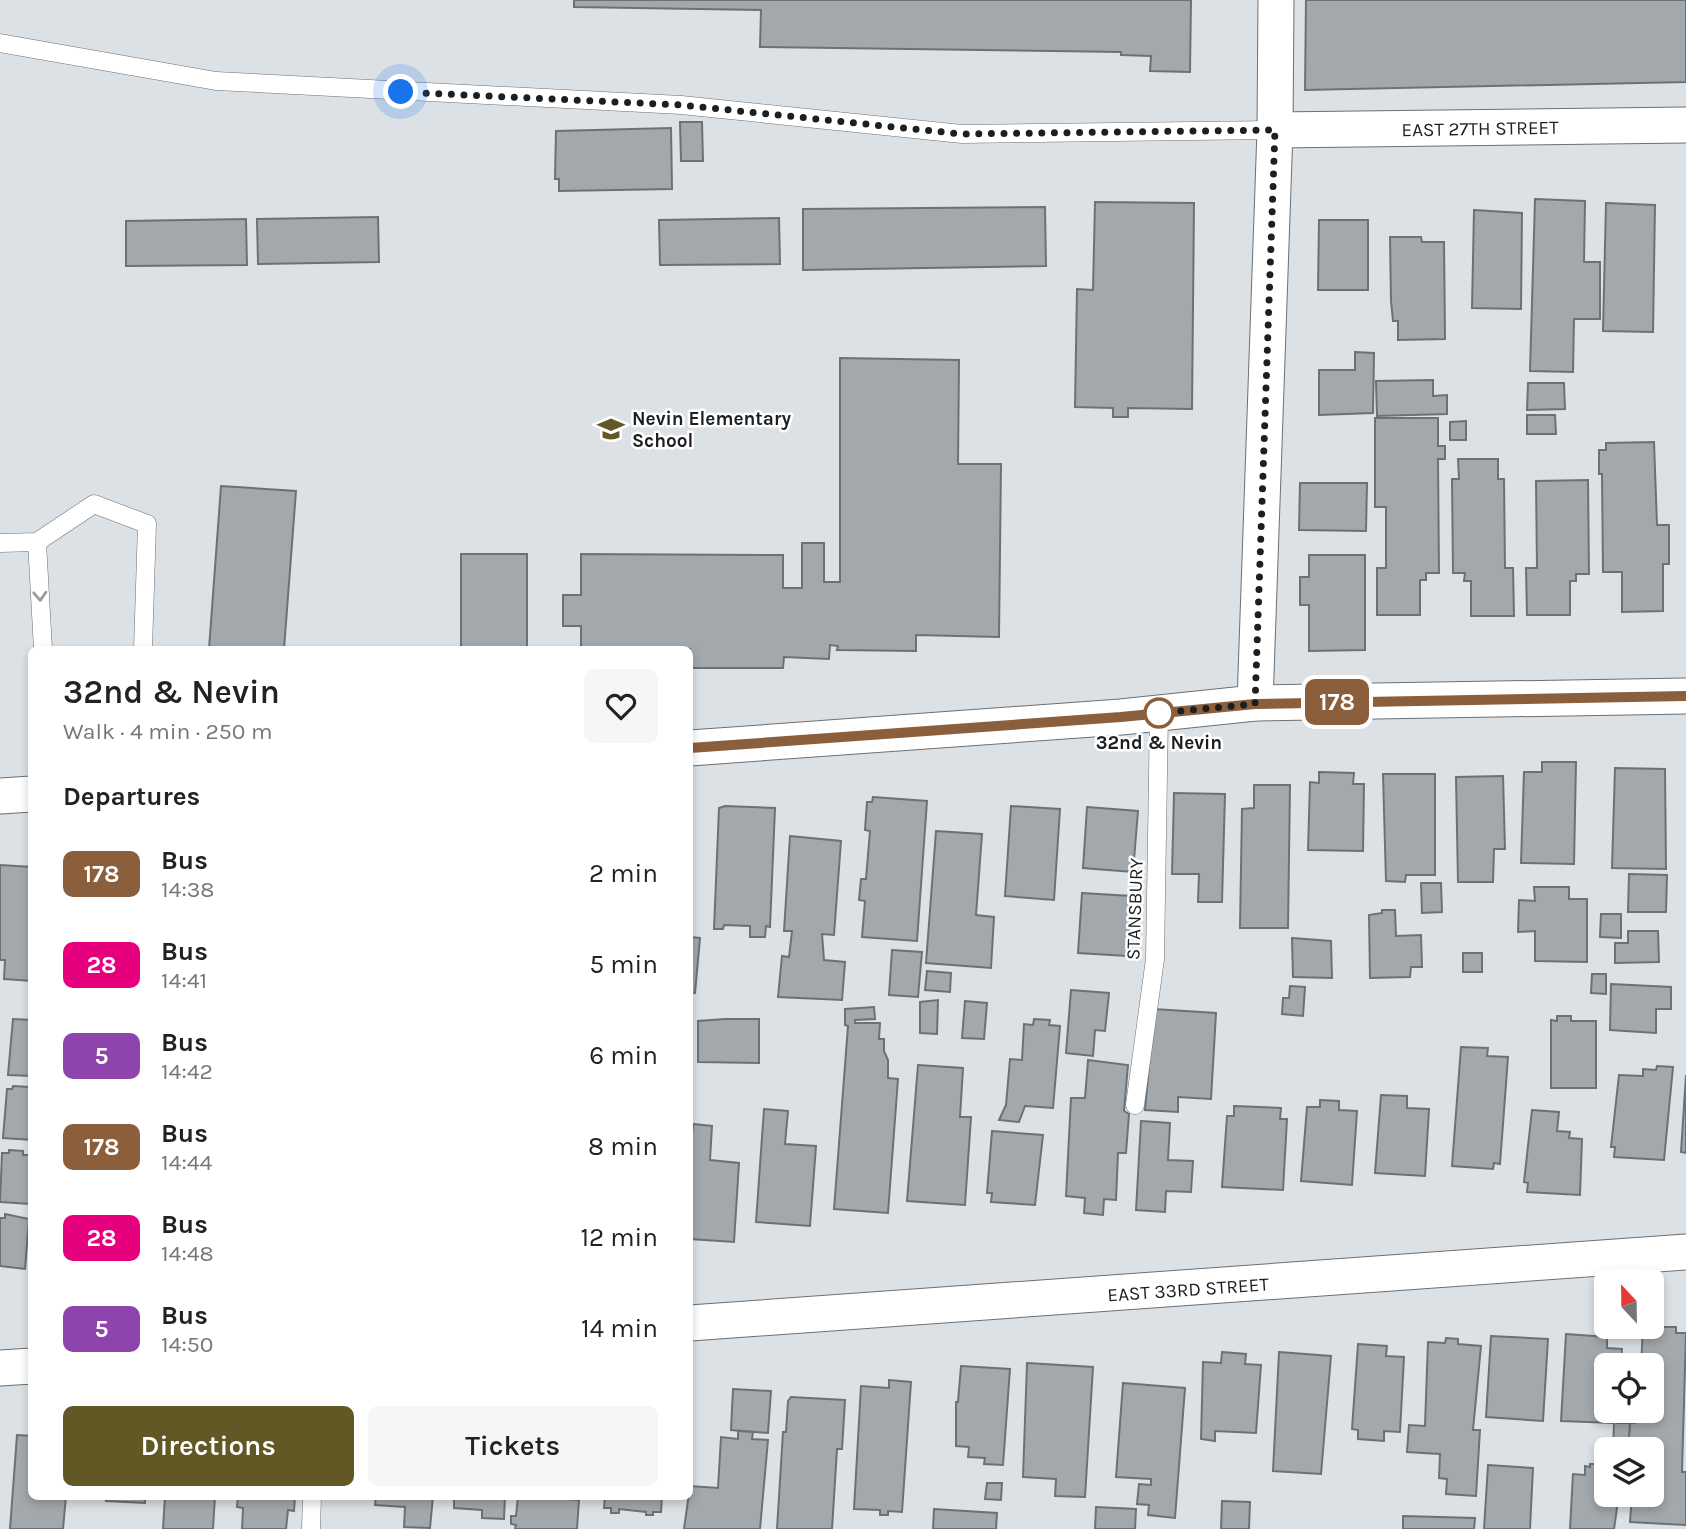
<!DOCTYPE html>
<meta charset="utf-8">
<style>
body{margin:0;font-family:Karla,sans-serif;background:#f6f6f6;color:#222;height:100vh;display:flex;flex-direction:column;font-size:26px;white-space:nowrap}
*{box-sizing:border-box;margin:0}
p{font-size:23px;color:#767676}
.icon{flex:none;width:38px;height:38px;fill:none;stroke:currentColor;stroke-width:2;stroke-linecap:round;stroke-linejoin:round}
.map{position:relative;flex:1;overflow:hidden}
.drawer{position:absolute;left:28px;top:646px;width:665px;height:854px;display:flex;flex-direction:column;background:#fff;border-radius:10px;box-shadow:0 4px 10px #0003}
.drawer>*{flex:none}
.badge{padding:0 14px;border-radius:10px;font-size:24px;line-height:46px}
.needle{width:46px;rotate:338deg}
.fabs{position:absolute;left:1594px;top:1269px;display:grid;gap:14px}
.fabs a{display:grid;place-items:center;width:70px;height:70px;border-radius:10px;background:#fff;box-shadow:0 4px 10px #0003;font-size:35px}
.you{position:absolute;width:35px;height:35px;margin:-18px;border:5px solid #fff;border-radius:50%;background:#1a73e8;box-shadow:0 0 0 10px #1a73e833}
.map>.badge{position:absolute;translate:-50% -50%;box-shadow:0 0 0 4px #fff}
h2{padding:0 35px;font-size:26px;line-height:63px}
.round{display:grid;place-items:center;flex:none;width:74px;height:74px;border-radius:10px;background:#f6f6f6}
.headline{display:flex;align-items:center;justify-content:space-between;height:119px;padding:0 35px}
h1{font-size:33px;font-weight:600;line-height:52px}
.cta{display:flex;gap:14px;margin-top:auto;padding:14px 35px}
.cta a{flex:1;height:80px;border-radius:10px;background:#615825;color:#fff;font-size:28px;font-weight:600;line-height:80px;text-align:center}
.cta a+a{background:#f6f6f6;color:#222}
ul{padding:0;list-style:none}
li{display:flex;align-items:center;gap:21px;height:91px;padding:0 35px}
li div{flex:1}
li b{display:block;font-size:26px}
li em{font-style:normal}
li .badge{min-width:77px;font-weight:700;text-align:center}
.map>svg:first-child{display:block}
</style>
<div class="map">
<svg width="1686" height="1529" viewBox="0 0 1686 1529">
<rect width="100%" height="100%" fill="#dce1e6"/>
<g fill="#a3a8ad" stroke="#6c7176" stroke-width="2">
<path d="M574,0H1191L1190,72L1150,71L1151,56L1121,55V52L760,47L761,10L574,7Z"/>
<path d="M1306,0H1686V82L1305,90Z"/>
<path d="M680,122H702L703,161H681Z"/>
<path d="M671,128L672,189L559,191V179H555L556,131Z"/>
<path d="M1535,199L1585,201L1584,262H1600V319H1574L1573,372L1530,371Z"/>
<path d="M1095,202L1194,203L1192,409L1128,408V417H1113V408L1075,407L1077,289L1093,290Z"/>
<path d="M1606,203L1655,205L1653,332L1603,331Z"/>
<path d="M1045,207L1046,266L803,270V209Z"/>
<path d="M1474,210L1522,213L1521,309L1472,308Z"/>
<path d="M378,217L379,262L258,264L257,219Z"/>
<path d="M779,218L780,264L660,265L659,220Z"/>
<path d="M246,219L247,265L126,266V221Z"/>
<path d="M1319,220H1368V290H1318Z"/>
<path d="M1390,237H1421L1422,242H1444L1445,339L1398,340V321H1393L1391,301Z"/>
<path d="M1355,352L1374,353L1373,413L1319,415V370H1355Z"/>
<path d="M840,358L959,360L958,464H1001L999,637L916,635V651L837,650L838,646L830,645L829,659L784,657L783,668H690V649H581V626H563V595H581V554L783,555V588H802V543H824V582H840Z"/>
<path d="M1433,380V396L1447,395V414L1377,416L1376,381Z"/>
<path d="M1528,383H1564L1565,409L1527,410Z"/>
<path d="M1527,415H1555L1556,434H1527Z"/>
<path d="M1375,418H1438V446H1445V459H1438L1439,573H1426V580H1420V615H1377V568H1386V507H1375Z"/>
<path d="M1466,421V440H1450V422Z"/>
<path d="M1654,442L1657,525H1669V564H1663V611L1622,612V572H1603L1602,474H1599V450H1606V443Z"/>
<path d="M1458,459H1498V479H1504L1505,568H1513L1514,616H1471V581H1464L1465,573H1453L1452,479H1459Z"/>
<path d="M1588,480L1589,574H1576V581H1570V615H1527L1526,568H1537L1536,481Z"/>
<path d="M1300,483H1367L1366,531L1299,530Z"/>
<path d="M221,486L296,491L284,649H209Z"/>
<rect x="461" y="554" width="66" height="95"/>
<path d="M1309,555H1365V650L1309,651V605H1300V577H1309Z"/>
<path d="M1542,762H1576L1574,864L1521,863L1524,772H1542Z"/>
<path d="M1615,768L1665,769L1666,869L1612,868Z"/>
<path d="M1319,772L1354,773L1353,784H1364L1363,851L1308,850L1310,782L1319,783Z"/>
<path d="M1383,774H1435V875H1406L1405,882L1386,881Z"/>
<path d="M1503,776L1505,849H1494L1493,882H1458L1456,777Z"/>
<path d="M1254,785H1290L1288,928H1240L1242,809L1254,808Z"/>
<path d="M1174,793L1225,794L1222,902H1198L1199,874H1172Z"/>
<path d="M873,797L927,801L917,941L862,937L865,901L859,900L861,879H866L870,831L865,830L867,802H872Z"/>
<path d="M725,806L775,808L770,927L766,926L765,937H750V926L724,925L723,929H714L719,808Z"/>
<path d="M1011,806L1060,809L1054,900L1005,896Z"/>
<path d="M1087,807L1138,811L1133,872L1083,868Z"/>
<path d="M936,831L982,834L976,915L994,917L991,968L926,963Z"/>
<path d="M790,836L841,841L834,935L822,934L824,960L845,962L842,1000L778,997L782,956L789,957L792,931H784Z"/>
<path d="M0,865L32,867V981L4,979L5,960H0Z"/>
<path d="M1629,874L1667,875L1666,912H1628Z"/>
<path d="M1421,883H1441L1442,912L1422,913Z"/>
<path d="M1534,887H1569V899H1587V962L1535,961V931L1518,932L1519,900L1535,901Z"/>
<path d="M1082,893L1131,896L1127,956L1078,953Z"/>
<path d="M1382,910H1395L1396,936L1421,935L1422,967H1411L1410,977L1370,978L1369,915L1382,913Z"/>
<path d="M1601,914H1621V938L1600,937Z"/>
<path d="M1628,931H1658L1659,962L1615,963V943H1628Z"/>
<path d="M690,937L700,938L695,993L691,992L690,1010Z"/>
<path d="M1292,938L1331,941L1332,978L1293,977Z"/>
<path d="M892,950L922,952L918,997L889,995Z"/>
<rect x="1463" y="953" width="19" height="19"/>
<path d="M927,971L951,973L950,992L925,990Z"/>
<path d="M1592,974H1606V994L1591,993Z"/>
<path d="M1611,984L1671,987V1009H1656V1033L1610,1030Z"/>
<path d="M1290,986L1305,987L1303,1016L1282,1014L1283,998H1289Z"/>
<path d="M1071,990L1109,993L1105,1031L1095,1030L1093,1056L1066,1053Z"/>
<path d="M938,1000L937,1034L920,1033V1002Z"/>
<path d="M965,1001L987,1003L984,1039L962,1038Z"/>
<path d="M874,1007L875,1019L855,1020V1023H880L879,1039H884V1051L888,1060V1078L898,1079L888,1213L834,1209L848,1026L845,1025V1009Z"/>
<path d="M1154,1009L1216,1013L1211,1099L1178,1097V1112L1145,1110Z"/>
<path d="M1557,1016H1571V1021H1596V1088H1551V1020L1557,1021Z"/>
<path d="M13,1019L32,1020V1076L8,1075Z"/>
<path d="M725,1019H759V1063L698,1062V1021Z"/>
<path d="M1034,1019L1050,1020L1049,1025L1060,1026L1053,1108L1025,1106L1019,1122L999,1120L1006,1105L1010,1059L1022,1060L1024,1024L1033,1025Z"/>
<path d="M1461,1047L1488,1048L1487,1056L1508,1057L1500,1164L1494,1163L1493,1169L1452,1166Z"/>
<path d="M1088,1060L1128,1065L1124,1111L1129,1114L1126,1153H1118L1116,1200L1104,1199L1103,1215L1084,1213L1085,1198L1066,1196L1071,1098H1085Z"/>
<path d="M918,1065L963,1068L960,1117H971L965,1205L907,1201Z"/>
<path d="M1657,1066L1673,1067L1664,1160L1614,1157L1615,1147H1611L1619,1075L1643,1076V1069L1656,1070Z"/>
<path d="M1686,1075V1153L1681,1152Z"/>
<path d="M13,1086L30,1087L32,1091V1140L3,1138L7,1089H12Z"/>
<path d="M1381,1095L1407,1096V1108L1429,1109L1425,1176L1375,1173Z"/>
<path d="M1320,1100L1339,1101V1110L1357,1111L1352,1185L1301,1181L1307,1107H1320Z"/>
<path d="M1234,1106L1281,1108L1280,1119H1287L1283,1190L1222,1187L1227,1116H1234Z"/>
<path d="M764,1109L788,1111L785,1144L816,1146L810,1226L756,1222Z"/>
<path d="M1532,1110L1559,1112L1557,1131L1570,1132L1569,1138L1582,1139L1580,1195L1527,1192L1528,1183L1524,1182Z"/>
<path d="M1141,1121L1170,1123L1168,1160L1193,1161L1191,1192L1166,1191L1165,1212L1136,1210Z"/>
<path d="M693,1124L712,1126L710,1160L739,1163L734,1242L690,1239V1159Z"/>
<path d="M992,1131L1043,1135L1035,1205L991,1202L992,1193H987Z"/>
<path d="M9,1150L23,1151V1155H32L30,1204L0,1202L2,1153H9Z"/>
<path d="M5,1214L29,1219L25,1269L0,1266V1218H5Z"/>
<path d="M1659,1327H1676V1333H1686L1682,1472H1686V1525L1630,1522L1632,1494H1652V1449H1628L1630,1423H1635L1639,1410H1652V1365H1641L1643,1329L1659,1330Z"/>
<path d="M1566,1334L1607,1337V1348L1622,1349L1621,1365H1606V1410H1618L1617,1423H1630L1628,1449H1613L1614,1423L1561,1421Z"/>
<path d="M1491,1336L1548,1339L1543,1421L1486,1417Z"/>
<path d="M1446,1338L1458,1339V1344L1481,1346L1473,1430H1480L1476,1496L1446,1494L1447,1479L1439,1478L1440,1454L1407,1452L1409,1425L1425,1426L1428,1342L1445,1343Z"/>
<path d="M1358,1344L1387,1346L1386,1356L1404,1357L1400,1432L1384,1431V1441L1358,1439V1430L1352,1429Z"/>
<path d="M1222,1352L1246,1354L1245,1364L1261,1365L1256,1433L1215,1431V1441L1201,1439L1203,1362L1221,1363Z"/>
<path d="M1279,1352L1331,1356L1321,1474L1273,1471Z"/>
<path d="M1027,1363L1093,1367L1085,1497L1055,1496L1056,1479L1023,1477Z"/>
<path d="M961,1366L1010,1369L1003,1465L984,1464L985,1458L968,1457L969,1447L956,1446V1402H958Z"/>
<path d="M889,1380L911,1382L902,1512L888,1511V1515H880V1510L854,1509L861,1386L889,1388Z"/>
<path d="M1123,1383L1185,1388L1175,1518L1148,1515L1149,1505L1137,1504L1139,1484L1151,1485V1479L1116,1477Z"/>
<path d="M733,1389L771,1391L768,1433L731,1430Z"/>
<path d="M791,1397L845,1400L842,1449H837L832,1529H777L783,1432H786L788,1401Z"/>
<path d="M738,1431L753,1432L752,1439L768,1440L760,1529H684L690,1486L718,1488L721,1437L738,1439Z"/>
<path d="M17,1435L32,1436V1496H66L63,1529H10Z"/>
<path d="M1590,1464H1604L1606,1494H1619L1614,1529H1570L1573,1474L1585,1475V1466L1590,1467Z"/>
<path d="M1488,1465L1533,1468L1530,1529H1484Z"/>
<path d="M987,1483H1002L1001,1500L985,1499Z"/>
<path d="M107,1496H145V1503L106,1501Z"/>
<path d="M165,1496H215L213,1529H163Z"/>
<path d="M238,1496H295L294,1511L288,1510L286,1529H242L243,1508L237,1507Z"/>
<path d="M376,1496H433L430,1528L404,1527L405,1507L375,1505Z"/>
<path d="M454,1496H505L504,1519L482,1518V1510L454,1508Z"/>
<path d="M518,1496H568V1499L579,1500L577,1529H515L516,1525L511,1524V1516H516Z"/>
<path d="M605,1496H662L661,1512H653V1515H646V1512L619,1509V1513H611V1508H604Z"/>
<path d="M1222,1501L1250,1502L1249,1529H1221Z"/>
<path d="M1096,1507L1136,1509L1135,1529H1095Z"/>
<path d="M934,1509L997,1513L996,1529H933Z"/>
<path d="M1403,1516L1475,1518L1474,1529H1403Z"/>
</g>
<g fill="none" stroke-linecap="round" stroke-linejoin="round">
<defs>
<g id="service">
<path d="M0,43L216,81L681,105L962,134L1275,130"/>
<path d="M37,542L43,649"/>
<path d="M0,543L37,542L94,504L147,524L143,649"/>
<path d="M1135,1105L1155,959L1159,713"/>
<path d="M311,1529L312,1496"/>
</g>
<g id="minor">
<path d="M1275,130L1686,125"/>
<path d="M1255,703L1275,130L1276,0"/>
<path d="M690,748L1121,717L1255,703L1686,696"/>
<path d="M0,796L32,794"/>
<path d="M690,1323L1686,1252"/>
<path d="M0,1368L32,1366"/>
</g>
</defs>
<use href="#service" stroke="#6b7074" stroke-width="19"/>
<use href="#minor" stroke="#6b7074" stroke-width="37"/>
<use href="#service" stroke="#fff" stroke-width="18"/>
<use href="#minor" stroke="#fff" stroke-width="35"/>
</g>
<defs><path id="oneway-chevron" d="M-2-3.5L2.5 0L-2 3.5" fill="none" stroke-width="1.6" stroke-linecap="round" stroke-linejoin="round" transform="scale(1.75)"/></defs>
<use stroke="#999a9b" href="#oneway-chevron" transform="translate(40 596) rotate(87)"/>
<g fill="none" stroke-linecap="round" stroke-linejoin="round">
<defs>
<path id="line" d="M690,748L1121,717L1255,704L1686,696"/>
</defs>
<use href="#line" stroke="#fff" stroke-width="16"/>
<use href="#line" stroke="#8b5e3c" stroke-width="10"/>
<path stroke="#1c1e20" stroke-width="7" stroke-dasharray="0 12.6" d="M401,92L681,105L962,134L1275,130L1255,704L1159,713"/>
</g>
<defs>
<symbol id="school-bare" viewBox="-9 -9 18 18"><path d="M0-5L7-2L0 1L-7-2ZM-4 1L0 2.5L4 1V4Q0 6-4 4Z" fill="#615825" stroke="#fff" stroke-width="2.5" paint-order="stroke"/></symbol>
</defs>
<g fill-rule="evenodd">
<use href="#school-bare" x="592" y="410" width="38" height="38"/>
</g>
<circle fill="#fff" stroke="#8b5e3c" stroke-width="3.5" cx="1159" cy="713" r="14"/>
<g text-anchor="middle" stroke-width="5" stroke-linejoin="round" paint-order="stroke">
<g font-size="19" fill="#1c1e20" stroke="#fff">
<text transform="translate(1480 128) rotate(-1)" y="7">EAST 27TH STREET</text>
<text transform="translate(1134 909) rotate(-88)" y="7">STANSBURY</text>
<text transform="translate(1188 1289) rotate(-4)" y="7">EAST 33RD STREET</text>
</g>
<g font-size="19" font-weight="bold" fill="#1c1e20" stroke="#fff" text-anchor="start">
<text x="632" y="425">Nevin Elementary<tspan x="632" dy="22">School</tspan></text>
</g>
<g font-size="19" font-weight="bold" fill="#1c1e20" stroke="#fff">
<text x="1159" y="749">32nd &amp; Nevin</text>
</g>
</g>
</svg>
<div class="fabs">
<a><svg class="needle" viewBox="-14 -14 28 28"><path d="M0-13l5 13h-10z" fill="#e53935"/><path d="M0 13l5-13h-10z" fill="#767676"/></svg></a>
<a><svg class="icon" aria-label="locate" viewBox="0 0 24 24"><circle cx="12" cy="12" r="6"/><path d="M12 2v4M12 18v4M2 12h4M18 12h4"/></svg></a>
<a><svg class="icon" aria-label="layers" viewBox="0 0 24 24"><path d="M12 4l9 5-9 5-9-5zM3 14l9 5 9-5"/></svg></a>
</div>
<div class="you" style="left:401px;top:92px"></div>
<b class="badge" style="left:1337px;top:702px;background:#8b5e3c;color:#fff">178</b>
<section class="drawer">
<div class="headline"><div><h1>32nd &amp; Nevin</h1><p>Walk · 4 min · 250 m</p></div><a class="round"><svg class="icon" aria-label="heart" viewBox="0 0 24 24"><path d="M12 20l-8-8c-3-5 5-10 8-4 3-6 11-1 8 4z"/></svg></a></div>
<h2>Departures</h2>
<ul>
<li><span class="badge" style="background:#8b5e3c;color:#fff">178</span><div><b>Bus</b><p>14:38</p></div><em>2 min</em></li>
<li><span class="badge" style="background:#e6007e;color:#fff">28</span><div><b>Bus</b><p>14:41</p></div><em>5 min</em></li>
<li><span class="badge" style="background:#8e44ad;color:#fff">5</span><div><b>Bus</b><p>14:42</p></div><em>6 min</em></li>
<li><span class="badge" style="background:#8b5e3c;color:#fff">178</span><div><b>Bus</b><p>14:44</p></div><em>8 min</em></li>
<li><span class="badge" style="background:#e6007e;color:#fff">28</span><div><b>Bus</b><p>14:48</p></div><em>12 min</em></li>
<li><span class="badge" style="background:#8e44ad;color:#fff">5</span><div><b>Bus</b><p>14:50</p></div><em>14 min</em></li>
</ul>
<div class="cta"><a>Directions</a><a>Tickets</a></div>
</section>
</div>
